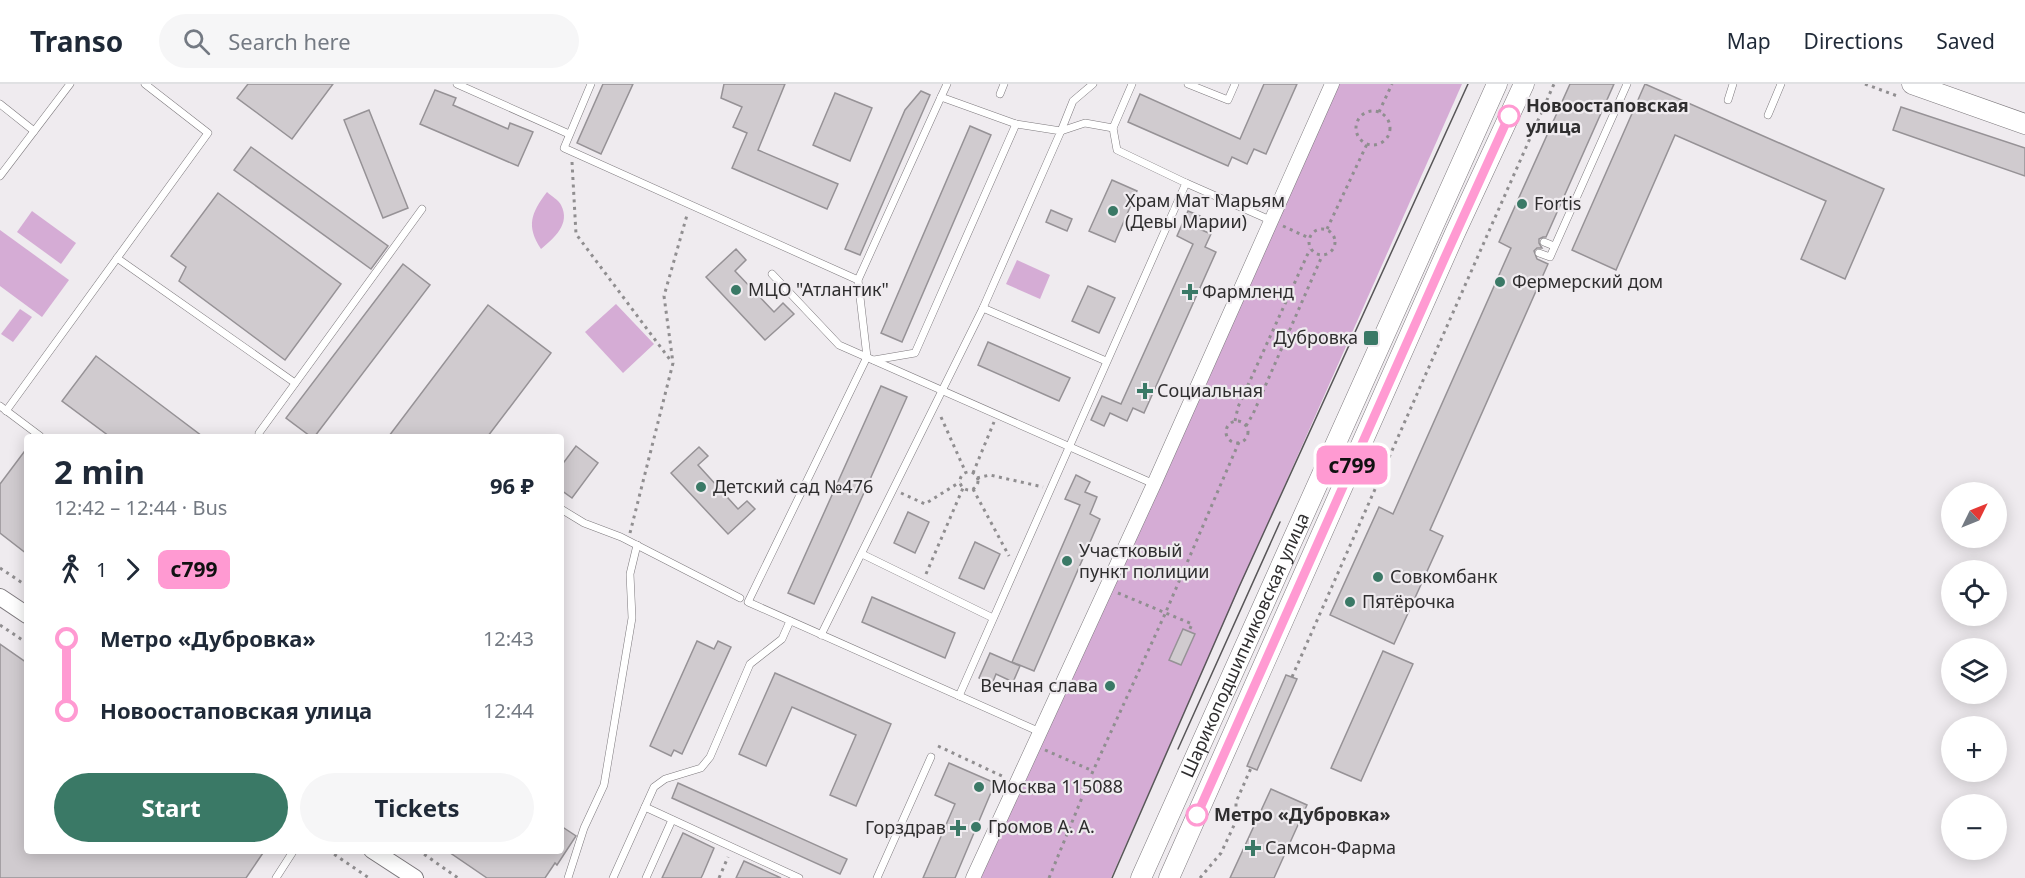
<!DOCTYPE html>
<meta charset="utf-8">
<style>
body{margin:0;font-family:"Noto Sans",sans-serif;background:#f6f6f7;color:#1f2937;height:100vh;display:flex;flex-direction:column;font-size:22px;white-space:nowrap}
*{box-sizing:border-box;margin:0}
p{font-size:20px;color:#747a83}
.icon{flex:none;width:33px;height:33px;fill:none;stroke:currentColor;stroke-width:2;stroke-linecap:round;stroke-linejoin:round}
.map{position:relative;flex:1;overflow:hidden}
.drawer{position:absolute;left:24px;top:350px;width:540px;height:420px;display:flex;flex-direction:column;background:#fff;border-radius:6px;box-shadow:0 3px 15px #0003}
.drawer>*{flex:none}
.badge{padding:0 12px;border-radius:9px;font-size:21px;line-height:39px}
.needle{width:39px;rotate:47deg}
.tools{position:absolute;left:1941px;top:398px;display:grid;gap:12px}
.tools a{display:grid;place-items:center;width:66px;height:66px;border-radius:50%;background:#fff;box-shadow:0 3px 15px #0003;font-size:30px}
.map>.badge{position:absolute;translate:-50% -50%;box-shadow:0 0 0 3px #fff}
.legs{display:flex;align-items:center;gap:9px;height:66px;padding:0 30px;font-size:20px}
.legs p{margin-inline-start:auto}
.headline{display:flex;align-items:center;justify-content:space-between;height:102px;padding:0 30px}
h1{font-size:33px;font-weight:700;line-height:45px}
.cta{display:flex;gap:12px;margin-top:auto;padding:12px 30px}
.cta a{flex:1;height:69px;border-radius:36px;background:#3a7966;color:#fff;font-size:24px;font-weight:700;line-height:69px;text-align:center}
.cta a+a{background:#f6f6f7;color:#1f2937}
ul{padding:0 30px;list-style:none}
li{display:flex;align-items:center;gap:21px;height:72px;font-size:22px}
li i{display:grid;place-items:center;width:9px;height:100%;margin:0 8px;background:currentColor}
li i::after{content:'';width:15px;height:15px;margin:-8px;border:4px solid;border-radius:50%;background:#fff}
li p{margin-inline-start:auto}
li:first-child i{background:linear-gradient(#0000 50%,currentColor 0)}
li:last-child i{background:linear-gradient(currentColor 50%,#0000 0)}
header{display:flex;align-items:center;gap:36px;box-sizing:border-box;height:84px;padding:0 30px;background:#fff;border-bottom:2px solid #e0e1e3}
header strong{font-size:28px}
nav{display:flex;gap:33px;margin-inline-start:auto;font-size:21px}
.search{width:420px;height:54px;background:#f6f6f7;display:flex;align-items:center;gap:15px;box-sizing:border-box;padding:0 21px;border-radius:33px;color:#747a83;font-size:22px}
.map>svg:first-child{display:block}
</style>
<header>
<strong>Transo</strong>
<div class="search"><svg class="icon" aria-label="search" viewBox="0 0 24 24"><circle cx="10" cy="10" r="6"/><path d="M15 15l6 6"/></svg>Search here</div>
<nav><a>Map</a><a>Directions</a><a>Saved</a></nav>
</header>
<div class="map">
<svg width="2025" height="794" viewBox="0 0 2025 794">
<rect width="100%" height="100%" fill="#efebef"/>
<g fill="#d5acd5">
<path d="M1339,0H1462L1111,794H977Z"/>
<path d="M547,108C551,112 559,116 561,121C571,140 554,154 541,165C526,142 531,129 547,108Z"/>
<path d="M32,127L76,159L61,180L17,148Z"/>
<path d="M0,146L69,196L42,233L0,202Z"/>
<path d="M1017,176L1050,191L1040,215L1006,200Z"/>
<path d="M616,220L654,260L623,289L585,248Z"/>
<path d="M20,225L32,233L13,258L1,250Z"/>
</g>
<g fill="#d0cbcf" stroke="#969296" stroke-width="1.5">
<path d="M248,0H333L292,55L237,14Z"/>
<path d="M603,0H633L601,70L577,59Z"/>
<path d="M724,0H785L758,66L838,100L827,125L732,84L747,49L733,43L742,23L721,14Z"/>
<path d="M1264,0H1297L1266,70L1254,65L1247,80L1232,73L1228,82L1128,38L1140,10L1240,55Z"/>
<path d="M1570,0H1614L1546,153H1543L1539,155V159L1542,164H1537L1534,167L1537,175L1548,180L1430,446L1443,452L1394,560L1330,531L1379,423L1393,430L1511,164L1499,158Z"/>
<path d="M1645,0L1884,105L1845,195L1801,175L1826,117L1675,51L1616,186L1572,166Z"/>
<path d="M435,6L456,14L453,21L508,45L510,39L533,48L518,82L420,40Z"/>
<path d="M921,7L930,11L860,171L845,165L905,26Z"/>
<path d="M835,9L872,24L850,77L813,61Z"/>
<path d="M1901,23L2025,64V92L1893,46Z"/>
<path d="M369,26L408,124L383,134L344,36Z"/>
<path d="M970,42L991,51L902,258L881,249Z"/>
<path d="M251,63L388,162L371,185L234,86Z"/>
<path d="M1112,96L1137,107L1115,158L1089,147Z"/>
<path d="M218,109L341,200L285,276L179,197L186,183L171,172Z"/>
<path d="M1051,126L1072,135L1067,147L1046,138Z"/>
<path d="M1188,127L1200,132L1195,143L1211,150L1205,163L1216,168L1144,329L1133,324L1127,337L1110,329L1104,342L1091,336L1102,312L1121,320L1193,160L1177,152Z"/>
<path d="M736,165L746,176L735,187L774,228L783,219L794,230L765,256L706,193Z"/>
<path d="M403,180L430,201L315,352H310L286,334Z"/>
<path d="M1088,202L1115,214L1099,249L1072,237Z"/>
<path d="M488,221L551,269L488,352H389Z"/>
<path d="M988,258L1070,294L1059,317L978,281Z"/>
<path d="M96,272L202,352H109L62,317Z"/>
<path d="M881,302L907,313L814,520L788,509Z"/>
<path d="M576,362L598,379L572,414L561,406V382Z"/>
<path d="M699,363L708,372L698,381L738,425L747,417L755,425L728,450L671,389Z"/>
<path d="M27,364V470L0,449V400Z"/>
<path d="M1076,391L1090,398L1085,408L1097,413L1090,430L1100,435L1034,587L1012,578L1080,421L1065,415Z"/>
<path d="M908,428L929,438L915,469L894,459Z"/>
<path d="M975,458L1000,470L984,505L959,494Z"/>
<path d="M872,513L955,549L945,574L862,538Z"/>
<path d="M1183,545L1195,550L1181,581L1169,576Z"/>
<path d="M697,557L714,565L718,557L731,563L682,670L674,666L671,672L650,662Z"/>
<path d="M0,560L27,579V766H265L246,794H0Z"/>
<path d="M1383,567L1413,580L1361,697L1331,684Z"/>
<path d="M990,569L1020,582L1013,598L996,590L992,600L979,594Z"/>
<path d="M775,589L891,640L856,722L830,711L856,651L792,623L766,682L739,670Z"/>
<path d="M1286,591L1297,595L1257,686L1247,682Z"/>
<path d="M949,679L995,699L955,794H923L955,720L935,711Z"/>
<path d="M678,699L847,775L840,790L672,714Z"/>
<path d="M1271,705L1307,721L1274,794H1230Z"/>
<path d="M561,742L576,752L557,781L555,779L545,794H487L446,766H561Z"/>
<path d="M683,749L714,764L703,790L701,794H662Z"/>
<path d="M744,777L781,794H736Z"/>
</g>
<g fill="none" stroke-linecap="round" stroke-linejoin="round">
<defs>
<g id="service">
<path d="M457,0L569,50"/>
<path d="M591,0L564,64L858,196"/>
<path d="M1188,0L1228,16L1235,0"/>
<path d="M1000,10L1004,0"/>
<path d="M941,13L858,196L867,273L748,518L1040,648"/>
<path d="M1728,16L1733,0"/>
<path d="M0,20L34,47"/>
<path d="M1768,31L1781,0"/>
<path d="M1113,44L1132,0"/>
<path d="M1061,47L1073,17L1093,0"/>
<path d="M0,92L70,0"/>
<path d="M1186,99L1270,136"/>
<path d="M1544,158L1554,162"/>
<path d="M1539,169L1550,173L1627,0"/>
<path d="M117,174L295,299"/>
<path d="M772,190L839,261L1154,400"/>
<path d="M983,224L1106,277"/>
<path d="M874,276L915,269L1016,40"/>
<path d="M0,322L40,352"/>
<path d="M6,327L208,49L145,0"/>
<path d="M259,349L422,125"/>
<path d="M561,425L584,439L621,453L740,514"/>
<path d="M862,470L993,534"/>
<path d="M821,551L983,224L1061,47L1016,40L941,13L947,0"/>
<path d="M959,612L1186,99L1117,66L1113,44L1085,39L1061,47"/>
<path d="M645,723L799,794"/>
<path d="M276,794L294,766"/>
<path d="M568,794L584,744L604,701L632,534L630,490L637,461"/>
<path d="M613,794L654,703L665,695L701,684L710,673L750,580L782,555L790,537"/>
<path d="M646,794L672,736"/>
<path d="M877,794L931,673"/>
</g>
<path id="minor" d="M973,794L1154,400L1332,0"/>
<g id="tertiary">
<path d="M0,513L27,531"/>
<path d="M372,766L415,794"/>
</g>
<g id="secondary">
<path d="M1912,0L2025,40"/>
<path id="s1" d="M1141,794L1497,0"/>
<path d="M1169,794L1455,149L1524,0"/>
</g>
</defs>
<use href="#service" stroke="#7d797d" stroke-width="8"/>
<use href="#minor" stroke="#7d797d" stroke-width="15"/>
<use href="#tertiary" stroke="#7d797d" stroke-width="18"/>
<use href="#secondary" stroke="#7d797d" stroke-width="21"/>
<g stroke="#908e90" stroke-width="3" stroke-dasharray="3 4.5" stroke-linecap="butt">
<path d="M1865,0L1900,13"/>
<circle cx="1373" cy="44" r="17"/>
<path d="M1379,28L1392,0"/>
<path d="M572,78L576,150L671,277"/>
<path d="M1283,142L1309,154"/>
<circle cx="1322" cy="158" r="13"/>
<path d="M1327,145L1367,60"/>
<path d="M941,333L966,389"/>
<path d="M1235,337L1238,323L1310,165"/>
<circle cx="1237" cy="348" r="11"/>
<path d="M1246,342L1253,330L1322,172"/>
<circle cx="969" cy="397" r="9"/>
<path d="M973,389L994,338"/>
<path d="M977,394L990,391L1043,403"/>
<path d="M973,405L1009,472"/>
<path d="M901,409L925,420L960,398"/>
<path d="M630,449L673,279L664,212L687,131"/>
<path d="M0,484L27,502"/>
<path d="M926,490L963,404"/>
<path d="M1118,509L1192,540L1189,547"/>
<path d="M0,541L27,559"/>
<path d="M1292,593L1554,0"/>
<path d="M938,662L1004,693"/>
<path d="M1045,666L1093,687"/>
<path d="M328,766L369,794"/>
<path d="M418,766L458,794"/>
<path d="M719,794L728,773"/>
<path d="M1049,794L1093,687L1165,530L1239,358"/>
<path d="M1200,794L1221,769L1236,737V718L1251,684"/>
</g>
<use href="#service" stroke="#fff" stroke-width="7"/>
<use href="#minor" stroke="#fff" stroke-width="14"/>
<use href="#tertiary" stroke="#fff" stroke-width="16"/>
<use href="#secondary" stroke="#fff" stroke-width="20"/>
<g stroke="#585658" stroke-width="1.5">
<path d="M1178,665L1280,438"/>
<path d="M1112,794L1239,503L1468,0"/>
</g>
</g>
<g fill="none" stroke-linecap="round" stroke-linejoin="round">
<defs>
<path id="line-1" d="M1197,731L1446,171L1509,32"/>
</defs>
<use href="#line-1" stroke="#fff" stroke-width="14"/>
<use href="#line-1" stroke="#ff9ad2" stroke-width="9"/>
</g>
<g fill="#fff" stroke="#ff9ad2" stroke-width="3">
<circle cx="1509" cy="32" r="10"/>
<circle cx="1197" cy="731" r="10"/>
</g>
<g fill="#3a7966" stroke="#efebef" stroke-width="2">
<circle cx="1522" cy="120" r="6"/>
<circle cx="1113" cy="127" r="6"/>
<circle cx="1500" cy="198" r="6"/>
<circle cx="736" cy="206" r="6"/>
<path d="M1187 199h6v6h6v6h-6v6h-6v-6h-6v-6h6z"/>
<rect x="1363" y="246" width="16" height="16" rx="3"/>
<path d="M1142 298h6v6h6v6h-6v6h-6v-6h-6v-6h6z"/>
<circle cx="701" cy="403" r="6"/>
<circle cx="1067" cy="477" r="6"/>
<circle cx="1378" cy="493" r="6"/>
<circle cx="1350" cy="518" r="6"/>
<circle cx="1110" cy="602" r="6"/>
<circle cx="979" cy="703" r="6"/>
<circle cx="976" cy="743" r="6"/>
<path d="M955 735h6v6h6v6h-6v6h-6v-6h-6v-6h6z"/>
<path d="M1250 755h6v6h6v6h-6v6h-6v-6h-6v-6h6z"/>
</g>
<g text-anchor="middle" stroke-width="4.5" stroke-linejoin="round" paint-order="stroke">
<g font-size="18" font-weight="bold" fill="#2f2e2f" stroke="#efebef" text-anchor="start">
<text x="1526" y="28">Новоостаповская<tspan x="1526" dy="21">улица</tspan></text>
<text x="1214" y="737">Метро «Дубровка»</text>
</g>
<g font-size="18" fill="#2f2e2f" stroke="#efebef" text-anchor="start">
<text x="1125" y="123">Храм Мат Марьям<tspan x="1125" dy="21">(Девы Марии)</tspan></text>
<text x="1534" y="126">Fortis</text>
<text x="1512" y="204">Фермерский дом</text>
<text x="748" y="212">МЦО "Атлантик"</text>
<text x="1202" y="214">Фармленд</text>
<text x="1358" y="260" text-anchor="end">Дубровка</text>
<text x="1157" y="313">Социальная</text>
<text x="713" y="409">Детский сад №476</text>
<text x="1079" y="473">Участковый<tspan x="1079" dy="21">пункт полиции</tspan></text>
<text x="1390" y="499">Совкомбанк</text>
<text x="1362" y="524">Пятёрочка</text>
<text x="1098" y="608" text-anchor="end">Вечная слава</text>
<text x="991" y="709">Москва 115088</text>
<text x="988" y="749">Громов А. А.</text>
<text x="946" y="750" text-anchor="end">Горздрав</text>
<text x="1265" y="770">Самсон-Фарма</text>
</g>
<g font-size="18" fill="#2f2e2f" stroke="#efebef">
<text dy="6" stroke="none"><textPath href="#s1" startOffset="255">Шарикоподшипниковская улица</textPath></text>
</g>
</g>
</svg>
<div class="tools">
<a><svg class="needle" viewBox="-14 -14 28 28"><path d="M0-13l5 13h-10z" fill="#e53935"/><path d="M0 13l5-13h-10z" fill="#747a83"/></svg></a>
<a><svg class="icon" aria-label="locate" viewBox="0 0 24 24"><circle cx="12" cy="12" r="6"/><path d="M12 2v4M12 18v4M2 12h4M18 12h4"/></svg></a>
<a><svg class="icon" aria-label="layers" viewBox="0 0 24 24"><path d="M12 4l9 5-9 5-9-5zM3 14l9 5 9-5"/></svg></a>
<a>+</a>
<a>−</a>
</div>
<b class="badge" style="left:1352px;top:381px;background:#ff9ad2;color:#111">с799</b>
<section class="drawer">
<div class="headline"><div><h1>2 min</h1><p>12:42 – 12:44 · Bus</p></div><b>96 ₽</b></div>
<div class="legs"><svg class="icon" aria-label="walk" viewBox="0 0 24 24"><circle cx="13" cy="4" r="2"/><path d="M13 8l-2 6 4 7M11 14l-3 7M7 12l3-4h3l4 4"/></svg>1<svg class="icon" aria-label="forward" viewBox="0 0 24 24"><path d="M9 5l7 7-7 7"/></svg><b class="badge" style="background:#ff9ad2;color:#111">с799</b></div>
<ul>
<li><i style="color:#ff9ad2"></i><b>Метро «Дубровка»</b><p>12:43</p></li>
<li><i style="color:#ff9ad2"></i><b>Новоостаповская улица</b><p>12:44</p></li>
</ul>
<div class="cta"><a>Start</a><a>Tickets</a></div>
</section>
</div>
